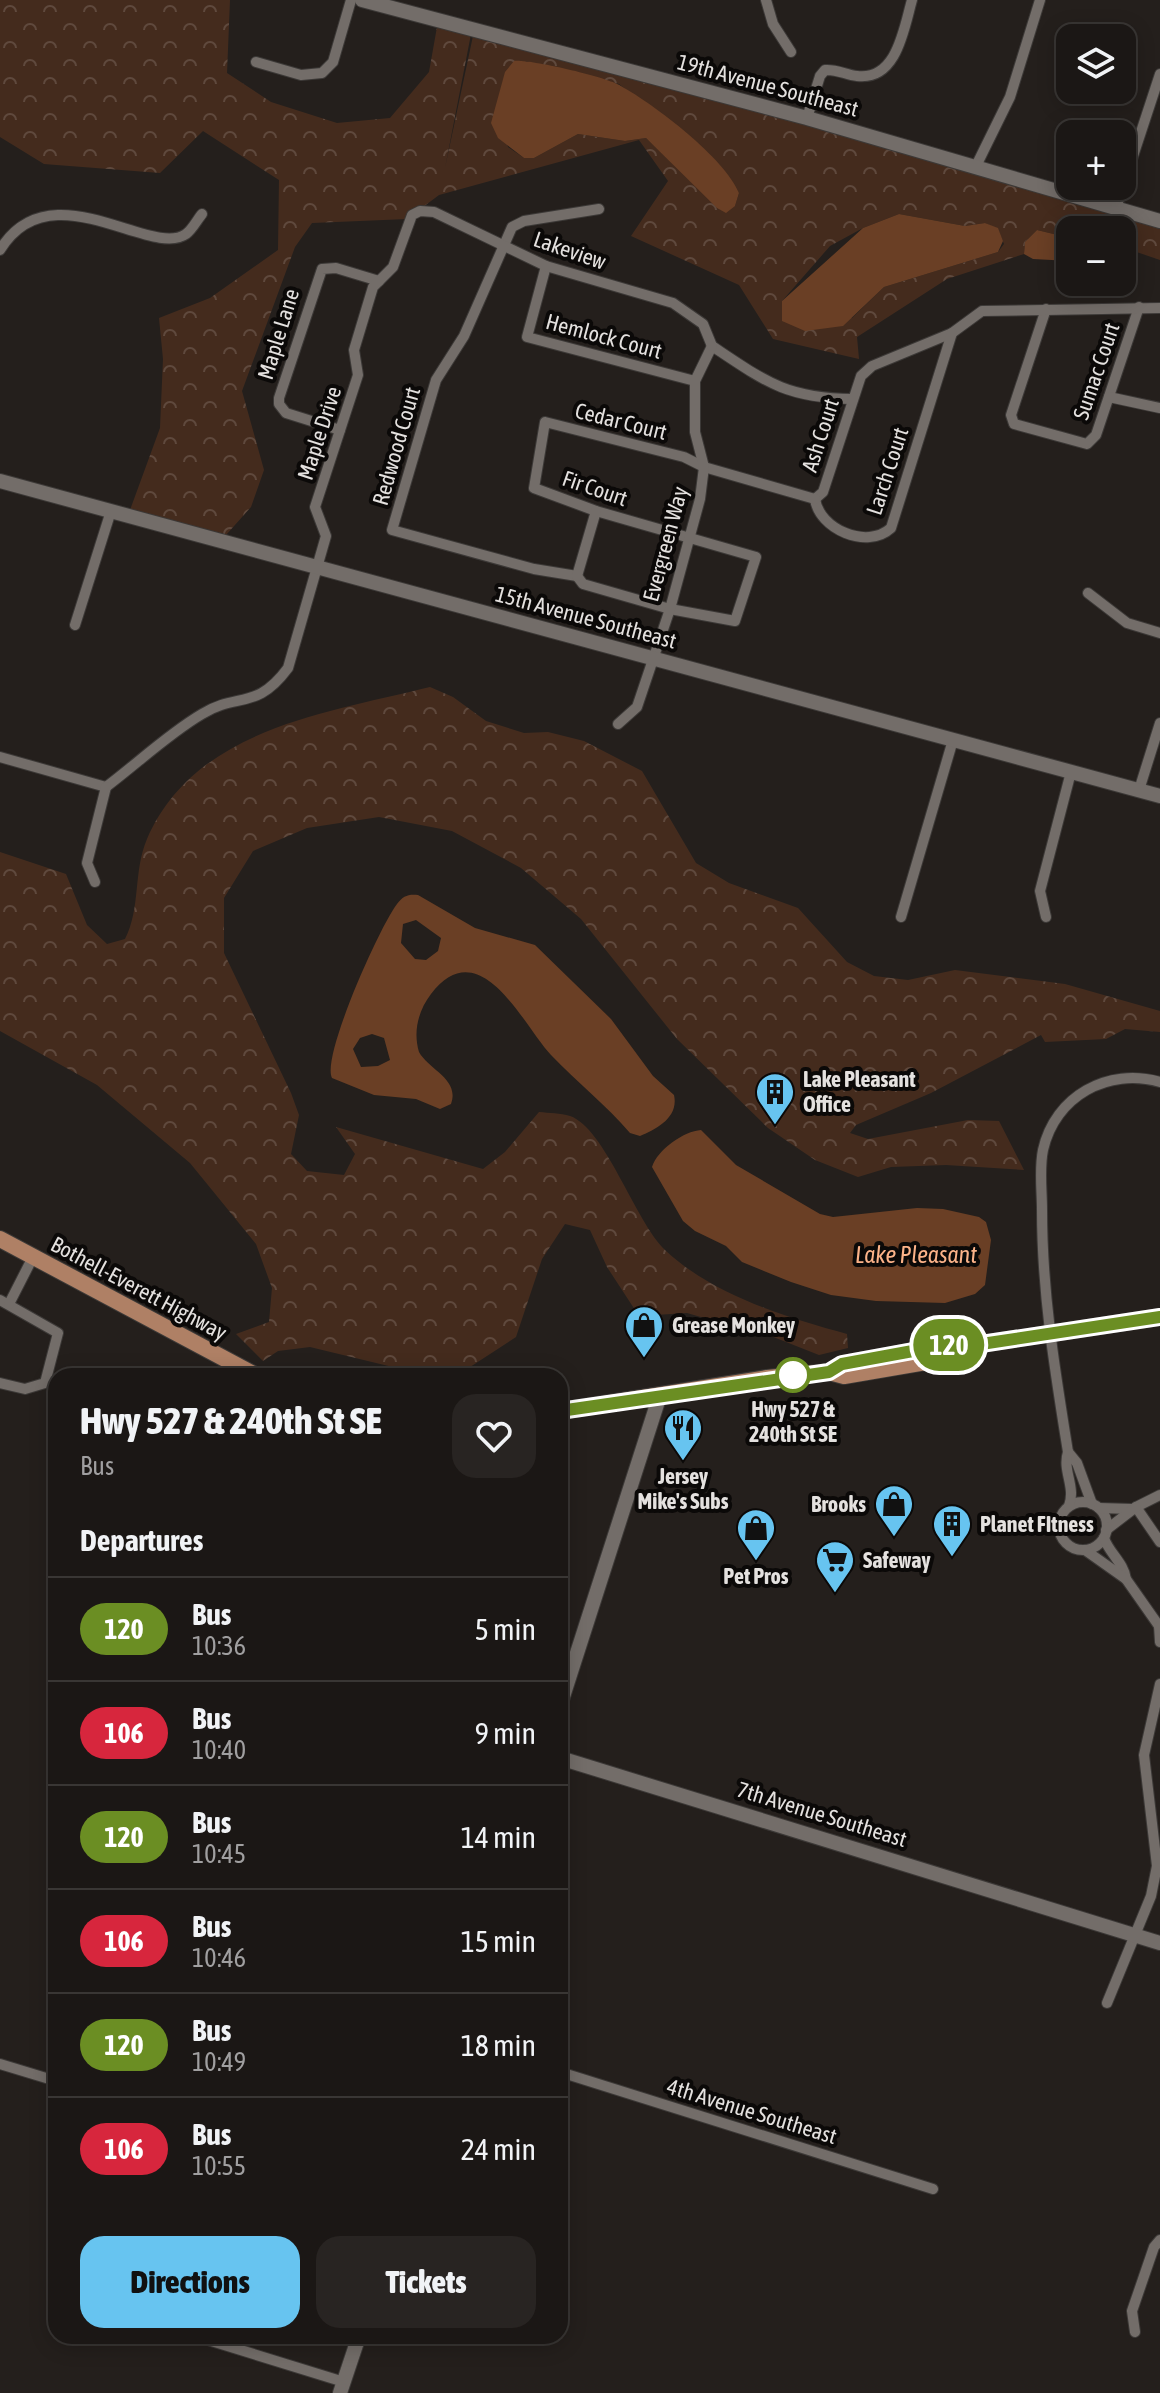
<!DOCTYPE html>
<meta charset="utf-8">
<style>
body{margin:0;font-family:"Asap Condensed",sans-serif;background:#282422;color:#f1f3f6;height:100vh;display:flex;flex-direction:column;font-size:30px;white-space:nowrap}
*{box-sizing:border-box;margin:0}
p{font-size:26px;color:#a09fa0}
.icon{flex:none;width:44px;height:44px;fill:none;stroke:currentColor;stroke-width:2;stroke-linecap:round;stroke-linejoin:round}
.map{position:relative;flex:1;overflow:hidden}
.panel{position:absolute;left:48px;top:1368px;width:520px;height:976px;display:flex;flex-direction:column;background:#1b1715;border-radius:24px;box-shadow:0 4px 20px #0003,0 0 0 2px #393634}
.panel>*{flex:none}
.badge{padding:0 16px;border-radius:26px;font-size:28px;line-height:52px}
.controls{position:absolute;left:1056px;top:24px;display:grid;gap:16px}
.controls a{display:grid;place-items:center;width:80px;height:80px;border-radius:16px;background:#1b1715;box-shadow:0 4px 20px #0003,0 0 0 2px #393634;font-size:40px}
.map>.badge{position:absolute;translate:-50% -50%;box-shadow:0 0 0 4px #fff}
h2{padding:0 32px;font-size:30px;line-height:72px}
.round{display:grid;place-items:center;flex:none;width:84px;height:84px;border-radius:24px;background:#282422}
.overview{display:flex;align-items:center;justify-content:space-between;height:136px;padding:0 32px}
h1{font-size:38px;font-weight:800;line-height:60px}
.primary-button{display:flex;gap:16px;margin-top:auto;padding:16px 32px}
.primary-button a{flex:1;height:92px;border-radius:24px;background:#67c4f0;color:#111;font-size:32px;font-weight:800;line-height:92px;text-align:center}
.primary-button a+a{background:#282422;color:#f1f3f6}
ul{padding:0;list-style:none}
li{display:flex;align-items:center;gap:24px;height:104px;padding:0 32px;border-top:2px solid #393634}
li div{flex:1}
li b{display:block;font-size:30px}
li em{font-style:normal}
li .badge{min-width:88px;font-weight:700;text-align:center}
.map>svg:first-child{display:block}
</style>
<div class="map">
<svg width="1160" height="2393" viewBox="0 0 1160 2393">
<defs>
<pattern id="forest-crowns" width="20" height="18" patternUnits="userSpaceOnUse" patternTransform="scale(2)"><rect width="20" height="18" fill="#442b1d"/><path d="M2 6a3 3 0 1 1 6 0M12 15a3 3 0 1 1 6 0" fill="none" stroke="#5f493d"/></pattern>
</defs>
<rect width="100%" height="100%" fill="#241f1c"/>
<g fill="url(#forest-crowns)" fill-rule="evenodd">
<path d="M0,0H230L227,73L271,102L337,123L390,118L429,72L437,27L471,34L445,168L473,36L807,118L1160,221V260L1122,247V230H1070V238L1037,230L1025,242L1024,254L947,279L857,337L859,359L773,339L739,285L631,236L668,181L639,140L439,195L407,219L312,223L295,247L242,391L264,470L251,507L218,544L126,521L160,428L163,359L159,318L210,298L278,250L279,180L203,131L160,173L44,164L0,137ZM526,61L619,84L697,145L739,193L735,206L681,170L646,138L625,141L578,134L534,158H524L508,147C494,98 490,100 526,61ZM899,214L965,226L985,223L998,229L1004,244L998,252L884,287L852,318L782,301L830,246L863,228Z"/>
<path d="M430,687L453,697L486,721L524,733L548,732L584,741L642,771L696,863L729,883L798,908L847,962L874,976L908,980L955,970L1065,984L1160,1011V1032L1125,1029L1106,1039L1045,1042L1041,1035L931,1093L856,1125L850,1133L868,1139L968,1120L999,1121L1024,1170L946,1165L891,1167L858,1177L815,1160L768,1128L677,1039L581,919L521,868L452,831L379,817L307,828L253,851L224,898V953L291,1093L299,1115L291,1154L307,1171L344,1175L355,1154L336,1127L483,1169L505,1152L539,1112C549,1113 560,1113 570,1116C605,1128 635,1221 665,1250C713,1295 785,1317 847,1334L848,1348L819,1355L738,1323L725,1324L687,1313L639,1316L607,1267L590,1230L565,1224L542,1259L516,1337L467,1369L405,1370L310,1347L278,1351L263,1361L236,1334L269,1322L272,1288L256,1244L190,1163L97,1085L0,1031V852L66,874L87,925L107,944L125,939C141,908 133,872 147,839C195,728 327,713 430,687Z"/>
</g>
<g fill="#6a3f25" fill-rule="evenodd">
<path d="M514,61C529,59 607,77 621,86C655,105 725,158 739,193L735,206L726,213L717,208L646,138L625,141L578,134L534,158H524L498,138L491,123L505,72Z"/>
<path d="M899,214L965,226L985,223L998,228L1003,241L998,252L884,287L843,326L805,331L782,321V301L863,228Z"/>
<path d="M1037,230L1070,238V261L1033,259L1024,254L1025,242Z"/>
<path d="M418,895L475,928L535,945L611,1019L653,1076L674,1095C679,1117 657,1129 640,1136L630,1133C606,1105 577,1082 551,1055C523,1025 480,930 431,994C418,1011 413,1032 419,1052C429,1070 460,1079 451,1104L440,1109L416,1099L374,1095L332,1078C321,1057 380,926 397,904C403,896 408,894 418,895ZM416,920L441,938L438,951L426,960L415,959L401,943L403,924ZM372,1034L384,1038L390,1060L378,1066L361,1067L353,1049L360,1038Z"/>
<path d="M701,1130L736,1165L820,1214L833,1217L917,1208L943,1209L979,1217L986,1222L991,1240L985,1285L975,1294L945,1303L876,1301L831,1295L791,1282L742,1262L726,1246L695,1231L683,1221L652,1167C657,1150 684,1131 701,1130Z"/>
</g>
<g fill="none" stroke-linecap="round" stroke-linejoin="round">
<defs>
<g id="minor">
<path d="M766,0L773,24L791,52"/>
<path d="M256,62L301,75L322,73L333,62L351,0"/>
<path d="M807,118L820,76L825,70C837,69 846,75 857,76C897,81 904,28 912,0"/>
<path d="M976,166L1010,97L1040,0"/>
<path d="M1116,208L1160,74"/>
<path d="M0,250C50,168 151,259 186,234C192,230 197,220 202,214"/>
<path d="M546,266L527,337L695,381"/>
<path d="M1046,309L1011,415L1014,424L1087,444L1096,435L1139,307"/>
<path d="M712,346C766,382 786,398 853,399"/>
<path d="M1109,397L1160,408"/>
<path d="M340,430L286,413L279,404V398L322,269L336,268L379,281"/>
<path d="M815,499L823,492L861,376L872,366L952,333L982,311L1160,308"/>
<path d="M815,499C819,529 867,550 891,528L952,333"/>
<path d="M577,576L583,584L670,609L735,621L756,557L596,511L534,488L545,422L684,457L704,467L815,499"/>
<path d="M577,576L534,569L392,530L436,380L464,336L512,227L524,221L599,209"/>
<path d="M577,576L596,511"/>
<path d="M1088,593L1127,623L1160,633"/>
<path d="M75,625L111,511"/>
<path d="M618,724L637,707L670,609L700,499L704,467L695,432V381L712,346"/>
<path d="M0,757L106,787"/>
<path d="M106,787C138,763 168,734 202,714C238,692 256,711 288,668L326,536L315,507L358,375L354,350L373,287L393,267L412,215L420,211L434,212L546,266L673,303L703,324L712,346"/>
<path d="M1139,790L1160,723"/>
<path d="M95,882L87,863L106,787"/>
<path d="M901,917L953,740"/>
<path d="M1046,917L1040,891L1071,772"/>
<path d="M0,1300L58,1333L45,1383L25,1389L0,1383"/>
<path d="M9,1304L33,1257"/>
<path d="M1068,1452L1077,1463L1092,1504"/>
<path d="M1160,1495L1136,1507L1160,1542"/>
<circle cx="1083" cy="1526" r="24"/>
<path d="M1069,1506C1076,1486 1062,1471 1068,1452C1055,1371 1042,1293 1042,1210C1042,1190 1039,1169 1043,1150C1055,1096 1108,1067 1160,1082"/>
<path d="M1099,1508L1133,1509"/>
<path d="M1106,1530L1136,1507"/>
<path d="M1104,1538C1109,1553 1124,1563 1126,1579L1159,1626"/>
<path d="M1085,1550L1126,1579"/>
<path d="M1159,1626L1160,1642"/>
<path d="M1107,2003L1151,1896L1157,1866L1144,1755L1160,1684"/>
<path d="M0,2064L56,2081"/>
<path d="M560,2072L933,2189"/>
<path d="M1135,2332L1132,2311L1154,2247L1160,2240"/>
<path d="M195,2336L344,2382"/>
</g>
<g id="tertiary">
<path d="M362,0L807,118L1160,221"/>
<path d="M0,481L1160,796"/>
<path d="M560,1706L660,1395"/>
<path d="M560,1758L1160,1943"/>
<path d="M340,2393L359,2336"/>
</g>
<g id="primary">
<path d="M0,1239L257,1376"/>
<path d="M829,1372L842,1364L951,1344L968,1346L1160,1317"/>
<path d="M560,1411L767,1378L829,1372L844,1376L955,1357L968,1346"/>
</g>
</defs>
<use href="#minor" stroke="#3c3937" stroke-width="12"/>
<use href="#tertiary" stroke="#3c3937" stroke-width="16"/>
<use href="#primary" stroke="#3c3937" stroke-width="18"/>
<use href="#minor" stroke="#736d69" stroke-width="10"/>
<use href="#tertiary" stroke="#736d69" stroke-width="14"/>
<use href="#primary" stroke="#af8065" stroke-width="16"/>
</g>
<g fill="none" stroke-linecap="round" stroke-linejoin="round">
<defs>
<path id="line" d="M560,1411L829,1372L842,1364L951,1344L968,1346L1160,1317"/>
</defs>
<use href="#line" stroke="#fff" stroke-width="18"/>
<use href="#line" stroke="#6b8e23" stroke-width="12"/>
</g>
<defs>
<symbol id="building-pin" viewBox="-11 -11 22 30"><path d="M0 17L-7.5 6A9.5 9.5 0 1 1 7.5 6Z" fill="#67c4f0" stroke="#0b0908"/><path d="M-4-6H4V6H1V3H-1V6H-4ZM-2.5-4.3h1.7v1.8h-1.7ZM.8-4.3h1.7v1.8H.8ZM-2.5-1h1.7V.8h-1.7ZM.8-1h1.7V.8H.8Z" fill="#111"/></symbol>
<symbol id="shop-pin" viewBox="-11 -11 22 30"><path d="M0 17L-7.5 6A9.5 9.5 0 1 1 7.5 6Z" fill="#67c4f0" stroke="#0b0908"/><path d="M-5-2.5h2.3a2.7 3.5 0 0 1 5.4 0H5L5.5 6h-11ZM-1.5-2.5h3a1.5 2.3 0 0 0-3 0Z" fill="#111"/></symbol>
<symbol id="restaurant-pin" viewBox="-11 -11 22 30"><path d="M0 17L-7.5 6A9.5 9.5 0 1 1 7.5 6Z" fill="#67c4f0" stroke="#0b0908"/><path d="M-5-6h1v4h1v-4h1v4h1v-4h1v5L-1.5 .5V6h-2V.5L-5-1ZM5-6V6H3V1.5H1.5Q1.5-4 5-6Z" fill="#111"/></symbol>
<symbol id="supermarket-pin" viewBox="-11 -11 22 30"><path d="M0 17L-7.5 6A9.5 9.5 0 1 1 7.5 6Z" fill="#67c4f0" stroke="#0b0908"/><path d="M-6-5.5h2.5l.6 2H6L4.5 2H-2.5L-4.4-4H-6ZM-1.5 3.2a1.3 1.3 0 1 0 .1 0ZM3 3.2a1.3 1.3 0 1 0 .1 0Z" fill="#111"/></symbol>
</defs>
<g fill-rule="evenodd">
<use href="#building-pin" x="753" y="1070" width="44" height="60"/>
<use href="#shop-pin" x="622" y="1303" width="44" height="60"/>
<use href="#restaurant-pin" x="661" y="1406" width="44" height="60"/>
<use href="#shop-pin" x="872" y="1482" width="44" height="60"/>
<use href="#building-pin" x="930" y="1502" width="44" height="60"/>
<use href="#shop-pin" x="734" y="1506" width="44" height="60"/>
<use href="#supermarket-pin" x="813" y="1538" width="44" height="60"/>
</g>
<circle fill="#fff" stroke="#6b8e23" stroke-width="4" cx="793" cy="1375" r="16"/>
<g text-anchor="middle" stroke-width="8" stroke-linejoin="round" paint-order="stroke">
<g font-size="22" fill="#e4e1df" stroke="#0b0908">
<text transform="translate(768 85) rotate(15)" y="8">19th Avenue Southeast</text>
<text transform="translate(570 250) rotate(19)" y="8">Lakeview</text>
<text transform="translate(278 334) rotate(-73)" y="8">Maple Lane</text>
<text transform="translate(604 336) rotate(15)" y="8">Hemlock Court</text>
<text transform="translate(1096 371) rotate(-71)" y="8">Sumac Court</text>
<text transform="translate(621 421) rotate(14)" y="8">Cedar Court</text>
<text transform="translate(319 433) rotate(-72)" y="8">Maple Drive</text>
<text transform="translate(820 435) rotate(-72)" y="8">Ash Court</text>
<text transform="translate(396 446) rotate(-74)" y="8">Redwood Court</text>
<text transform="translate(887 471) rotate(-72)" y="8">Larch Court</text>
<text transform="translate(595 488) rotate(19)" y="8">Fir Court</text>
<text transform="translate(665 544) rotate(-75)" y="8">Evergreen Way</text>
<text transform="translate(586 617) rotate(15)" y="8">15th Avenue Southeast</text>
<text transform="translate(139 1288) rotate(28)" y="8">Bothell-Everett Highway</text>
<text transform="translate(822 1814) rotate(17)" y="8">7th Avenue Southeast</text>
<text transform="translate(752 2111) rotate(17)" y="8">4th Avenue Southeast</text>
</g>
<g font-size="22" font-weight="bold" fill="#e4e1df" stroke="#0b0908" text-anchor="start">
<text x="803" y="1087">Lake Pleasant<tspan x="803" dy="25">Office</tspan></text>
<text x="672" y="1333">Grease Monkey</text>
<text x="683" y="1484" text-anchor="middle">Jersey<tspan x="683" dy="25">Mike's Subs</tspan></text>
<text x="866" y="1512" text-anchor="end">Brooks</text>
<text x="980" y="1532">Planet FItness</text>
<text x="863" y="1568">Safeway</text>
<text x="756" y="1584" text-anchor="middle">Pet Pros</text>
</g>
<g font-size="22" font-weight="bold" fill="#e4e1df" stroke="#0b0908">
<text x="793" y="1417">Hwy 527 &amp;<tspan x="793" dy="25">240th St SE</tspan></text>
</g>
<g font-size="24" font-style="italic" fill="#fcb389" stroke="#0b0908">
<text x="916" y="1263">Lake Pleasant</text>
</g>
</g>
</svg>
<div class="controls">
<a><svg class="icon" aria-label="layers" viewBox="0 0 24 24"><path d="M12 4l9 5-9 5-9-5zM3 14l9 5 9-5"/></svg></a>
<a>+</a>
<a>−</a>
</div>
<b class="badge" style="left:949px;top:1345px;background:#6b8e23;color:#fff">120</b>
<section class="panel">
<div class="overview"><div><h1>Hwy 527 &amp; 240th St SE</h1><p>Bus</p></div><a class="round"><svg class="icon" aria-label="heart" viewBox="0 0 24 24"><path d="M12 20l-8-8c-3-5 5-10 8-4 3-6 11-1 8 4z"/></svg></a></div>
<h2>Departures</h2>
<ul>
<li><span class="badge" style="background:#6b8e23;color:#fff">120</span><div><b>Bus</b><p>10:36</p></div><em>5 min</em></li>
<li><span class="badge" style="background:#d7263d;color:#fff">106</span><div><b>Bus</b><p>10:40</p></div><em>9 min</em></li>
<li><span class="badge" style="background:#6b8e23;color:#fff">120</span><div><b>Bus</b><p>10:45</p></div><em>14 min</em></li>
<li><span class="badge" style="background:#d7263d;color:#fff">106</span><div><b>Bus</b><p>10:46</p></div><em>15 min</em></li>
<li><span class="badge" style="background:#6b8e23;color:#fff">120</span><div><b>Bus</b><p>10:49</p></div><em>18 min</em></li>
<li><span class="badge" style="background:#d7263d;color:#fff">106</span><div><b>Bus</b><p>10:55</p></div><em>24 min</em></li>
</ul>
<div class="primary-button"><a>Directions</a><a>Tickets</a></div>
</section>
</div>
